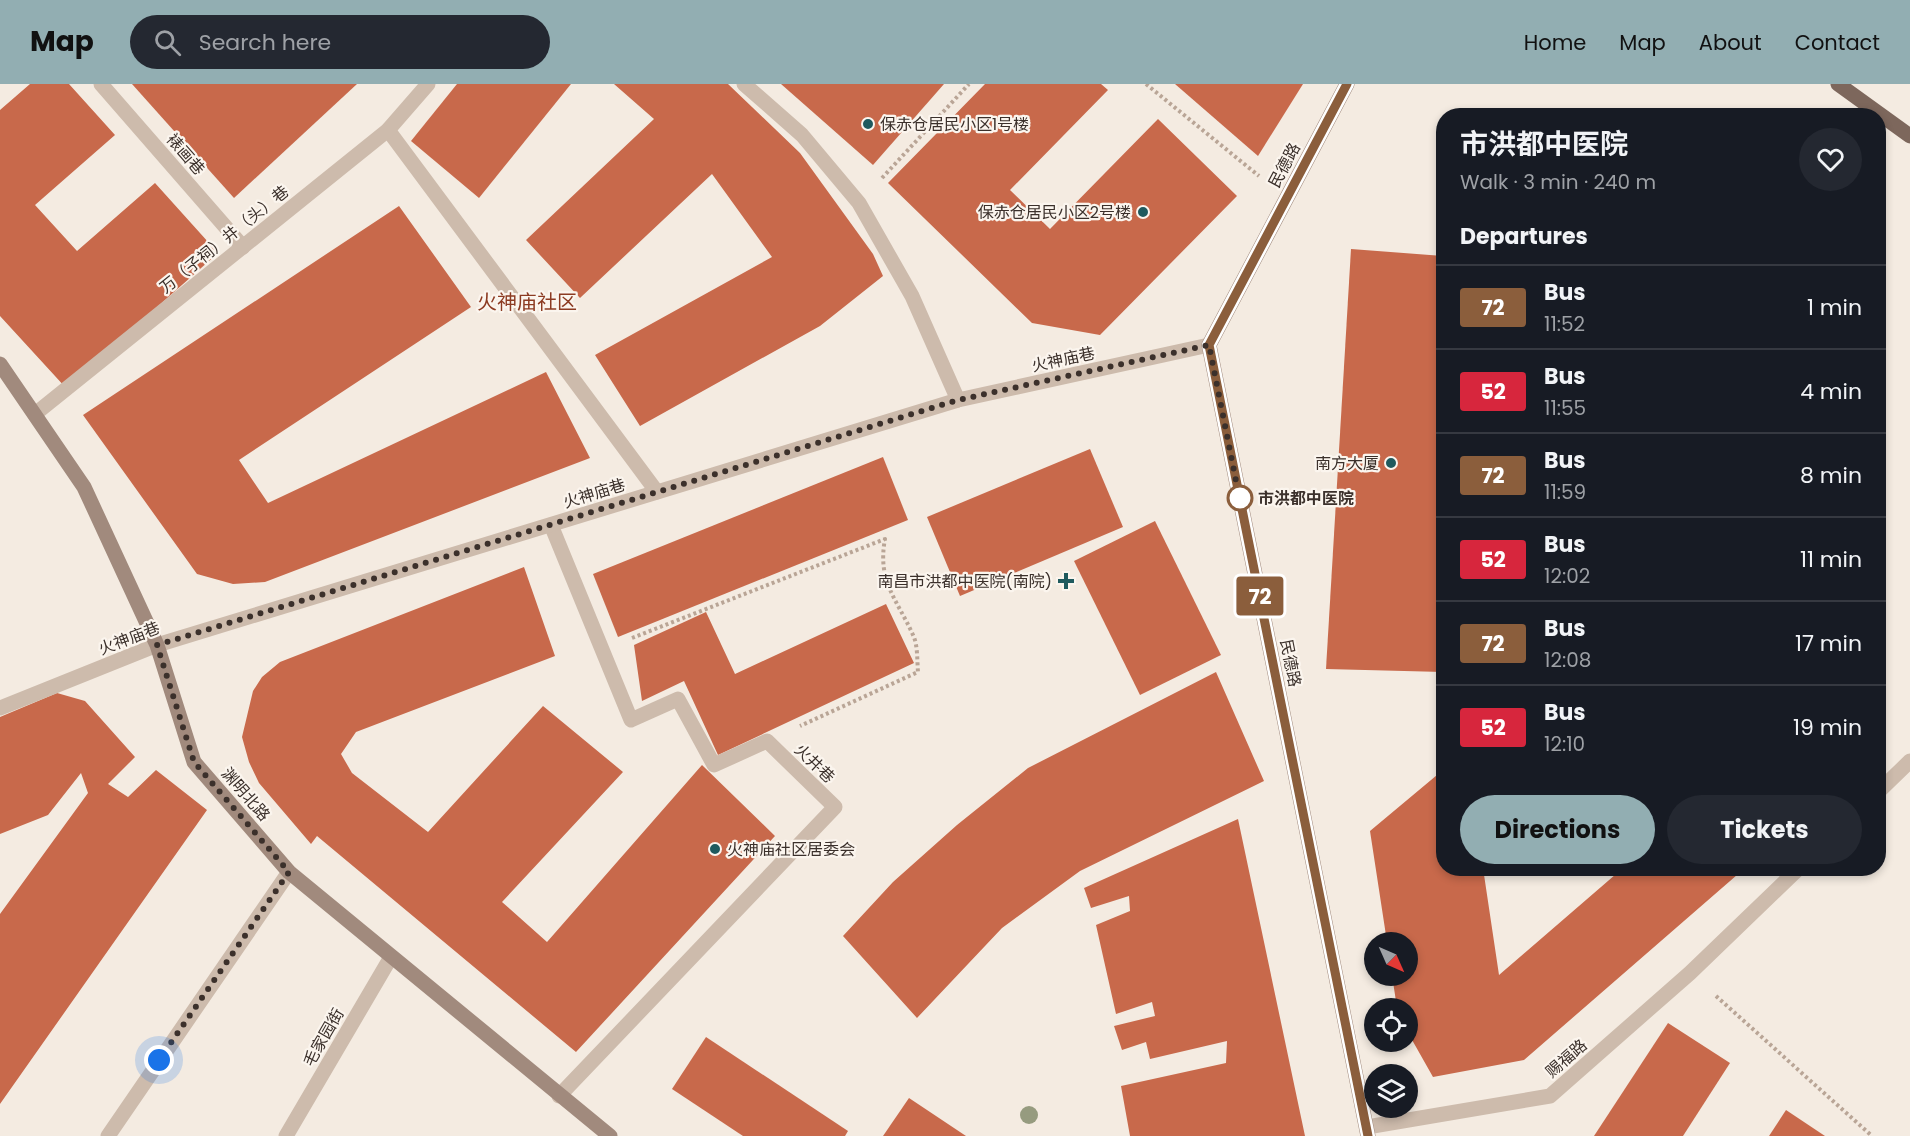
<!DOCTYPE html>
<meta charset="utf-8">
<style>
body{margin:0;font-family:Poppins,"Noto Sans SC",sans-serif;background:#242831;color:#f1f3f6;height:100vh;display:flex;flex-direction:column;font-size:22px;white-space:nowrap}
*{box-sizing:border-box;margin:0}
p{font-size:20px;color:#9ea1a6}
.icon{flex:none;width:33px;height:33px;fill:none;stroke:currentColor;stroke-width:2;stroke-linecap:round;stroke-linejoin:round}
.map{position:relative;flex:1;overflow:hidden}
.details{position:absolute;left:1436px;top:24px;width:450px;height:768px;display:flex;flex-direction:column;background:#171b24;border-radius:24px;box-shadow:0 3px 9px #0003}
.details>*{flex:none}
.badge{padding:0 12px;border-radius:4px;font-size:21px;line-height:39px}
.needle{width:39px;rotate:135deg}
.tools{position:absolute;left:1364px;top:848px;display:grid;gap:12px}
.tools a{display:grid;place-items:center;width:54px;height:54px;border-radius:50%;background:#171b24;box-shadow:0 3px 9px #0003;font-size:30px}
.you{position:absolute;width:30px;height:30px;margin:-15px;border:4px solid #fff;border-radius:50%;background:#1a73e8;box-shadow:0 0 0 9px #1a73e833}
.map>.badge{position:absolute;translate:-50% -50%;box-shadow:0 0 0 3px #fff}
h2{padding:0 24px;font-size:22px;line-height:54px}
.round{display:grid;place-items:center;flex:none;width:63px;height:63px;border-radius:32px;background:#242831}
.head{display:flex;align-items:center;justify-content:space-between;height:102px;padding:0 24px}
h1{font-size:28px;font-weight:700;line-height:45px}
.button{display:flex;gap:12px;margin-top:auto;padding:12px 24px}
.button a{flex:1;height:69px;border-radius:36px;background:#92aeb2;color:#111;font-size:24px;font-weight:700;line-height:69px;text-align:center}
.button a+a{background:#242831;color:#f1f3f6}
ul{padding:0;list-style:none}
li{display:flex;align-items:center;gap:18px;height:84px;padding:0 24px;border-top:2px solid #363941}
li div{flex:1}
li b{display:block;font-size:22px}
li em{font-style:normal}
li .badge{min-width:66px;font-weight:700;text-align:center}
header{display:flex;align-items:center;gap:36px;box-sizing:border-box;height:84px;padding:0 30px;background:#92aeb2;color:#111}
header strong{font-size:28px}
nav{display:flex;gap:33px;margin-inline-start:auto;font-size:21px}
.search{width:420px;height:54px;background:#242831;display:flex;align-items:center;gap:15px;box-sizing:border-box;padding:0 21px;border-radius:33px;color:#9ea1a6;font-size:22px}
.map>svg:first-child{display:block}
</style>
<header>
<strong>Map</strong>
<div class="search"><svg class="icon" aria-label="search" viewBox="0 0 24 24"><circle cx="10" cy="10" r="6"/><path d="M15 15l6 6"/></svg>Search here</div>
<nav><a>Home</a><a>Map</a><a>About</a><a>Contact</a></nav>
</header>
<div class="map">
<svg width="1910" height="1052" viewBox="0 0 1910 1052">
<rect width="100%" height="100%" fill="#f4ebe1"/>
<g fill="#c8694b">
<path d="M30,0H69L115,51L35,121L77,167L155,99L218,169L66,304L0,232V26Z"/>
<path d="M132,0H357L234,114Z"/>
<path d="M457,0H571L479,114L411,57Z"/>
<path d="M614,0H728L800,69L873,170L883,192L820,242L640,342L595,271L772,173L712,90L580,214L526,156L654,35Z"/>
<path d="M781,0H944L873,81Z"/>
<path d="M985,0H1101L1108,6L1010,106L1050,145L1158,35L1237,112L1100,251L1032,239L888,99Z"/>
<path d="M1175,0H1303L1258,72Z"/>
<path d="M399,122L471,223L239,376L268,419L546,288L590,374L265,498L233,500L197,490L83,331Z"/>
<path d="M1351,165L1443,172V588L1326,585Z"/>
<path d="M1090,365L1123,443L960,512L927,433Z"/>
<path d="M883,373L908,436L618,553L593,490Z"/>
<path d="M1155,437L1221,571L1140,611L1074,477Z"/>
<path d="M524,483L555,572L356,648L341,670L352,689L428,748L543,622L623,688L502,818L547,858L702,681L775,752L576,968L317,752L311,760L259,699L249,678L242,653L253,607L262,593L280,578Z"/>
<path d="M886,520L914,579L718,671L684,597L642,617L634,561L706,528L735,590Z"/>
<path d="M1216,588L1264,697L1080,787L1002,844L917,934L843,852L893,798L957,741L1028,684Z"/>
<path d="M57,609L85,617L135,673L108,700L128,713L156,686L207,726L0,1020V830L88,709L81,689L48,731L0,750V633Z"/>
<path d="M1443,686V784H1483L1499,891L1623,784H1745L1524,976L1433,993L1407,947V924H1397L1392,891H1407V858H1387L1370,747Z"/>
<path d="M1238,735L1305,1052H1130L1121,1002L1226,979L1227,957L1150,975L1146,958L1122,966L1114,942L1155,932L1152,918L1116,930L1096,841L1130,827L1129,812L1091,824L1084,804Z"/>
<path d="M1668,939L1730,979L1683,1052H1594Z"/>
<path d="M706,953L848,1047L845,1052H743L672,1005Z"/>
<path d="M909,1014L966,1052H883Z"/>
<path d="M1786,1026L1825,1052H1769Z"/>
</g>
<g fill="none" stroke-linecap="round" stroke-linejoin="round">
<g stroke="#b9a596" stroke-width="4" stroke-dasharray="3 3" stroke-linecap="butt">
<path d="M1146,0L1259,92"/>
<path d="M882,94L969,0"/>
<path d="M632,554L885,455C877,498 897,515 913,551C918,561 917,577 918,588L800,642"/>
<path d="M1716,912L1872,1052"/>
</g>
<g stroke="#cdbbac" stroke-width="15">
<path d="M101,0L243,163"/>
<path d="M744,0L802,51L859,119L912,212L958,316"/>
<path d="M388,46L657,408"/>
<path d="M35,330L388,46L428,0"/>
<path d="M551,441L631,636L678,615L714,681L767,657L835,723L559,1012"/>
<path d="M1878,708L1910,677"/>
<path d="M1367,1043L1550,1012L1690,889L1799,784"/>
<path d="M108,1052L289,788"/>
<path d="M286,1052L391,873"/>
</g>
<path stroke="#cdbbac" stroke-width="15" d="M0,624L157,561L958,316L1209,261"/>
<g stroke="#a18a7d" stroke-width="15">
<path d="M1347,0L1209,261L1368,1052"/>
<path d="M0,280L84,403L157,561L194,678L289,788L610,1052"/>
</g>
<path stroke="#7d675c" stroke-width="15" d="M1838,0L1910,52"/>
</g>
<circle fill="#969b7f" cx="1029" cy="1031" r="9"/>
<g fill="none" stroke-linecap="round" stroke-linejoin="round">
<defs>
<path id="line" d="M1347,0L1209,261L1368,1052"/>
</defs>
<use href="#line" stroke="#fff" stroke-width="14"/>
<use href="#line" stroke="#8b5e3c" stroke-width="9"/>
<path stroke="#3b302b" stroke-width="6" stroke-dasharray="0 10.8" d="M159,976L289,788L194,678L157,561L958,316L1209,261L1241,422L1240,414"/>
</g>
<g fill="#1f5a5e" stroke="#fbf5ee" stroke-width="2">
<circle cx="868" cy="40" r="6"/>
<circle cx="1143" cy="128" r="6"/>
<circle cx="1391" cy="379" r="6"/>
<path d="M1063 488h6v6h6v6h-6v6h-6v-6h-6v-6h6z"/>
<circle cx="715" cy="765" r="6"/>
</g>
<circle fill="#fff" stroke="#8b5e3c" stroke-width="3" cx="1240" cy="414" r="12"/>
<g text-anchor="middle" stroke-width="4.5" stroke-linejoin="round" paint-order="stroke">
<g font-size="16" fill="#3b302b" stroke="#fbf5ee" text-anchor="end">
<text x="880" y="46" text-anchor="start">保赤仓居民小区1号楼</text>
<text x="1131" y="134">保赤仓居民小区2号楼</text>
<text x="1379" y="385">南方大厦</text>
<text x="1052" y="503">南昌市洪都中医院(南院)</text>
<text x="727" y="771" text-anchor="start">火神庙社区居委会</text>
</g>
<g font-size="16" fill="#3b302b" stroke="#fbf5ee">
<text transform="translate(186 70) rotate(49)" y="6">裱画巷</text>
<text transform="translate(1284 81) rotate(-62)" y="6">民德路</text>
<text transform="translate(224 155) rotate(-39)" y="6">万（子祠）井（头）巷</text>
<text transform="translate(1063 275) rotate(-12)" y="6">火神庙巷</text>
<text transform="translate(594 409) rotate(-17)" y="6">火神庙巷</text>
<text transform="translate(129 554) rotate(-21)" y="6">火神庙巷</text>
<text transform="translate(1291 579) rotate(79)" y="6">民德路</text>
<text transform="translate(815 679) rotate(44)" y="6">火井巷</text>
<text transform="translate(246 710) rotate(49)" y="6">渊明北路</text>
<text transform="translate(323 953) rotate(-60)" y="6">毛家园街</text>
<text transform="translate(1566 974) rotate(-41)" y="6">赐福路</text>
</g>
<g font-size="16" font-weight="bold" fill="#3b302b" stroke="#fbf5ee" text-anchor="start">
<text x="1258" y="420">市洪都中医院</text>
</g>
<g font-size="20" fill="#8c3b22" stroke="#fbf5ee">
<text x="527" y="225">火神庙社区</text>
</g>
</g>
</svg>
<div class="tools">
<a><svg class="needle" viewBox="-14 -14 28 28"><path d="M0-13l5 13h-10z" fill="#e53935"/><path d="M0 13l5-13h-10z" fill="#9ea1a6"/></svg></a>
<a><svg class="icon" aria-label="locate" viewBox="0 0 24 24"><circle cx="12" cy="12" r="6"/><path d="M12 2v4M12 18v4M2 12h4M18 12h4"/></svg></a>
<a><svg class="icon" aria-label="layers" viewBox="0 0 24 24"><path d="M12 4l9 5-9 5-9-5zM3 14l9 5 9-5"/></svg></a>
</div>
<div class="you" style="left:159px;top:976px"></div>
<b class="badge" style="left:1260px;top:512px;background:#8b5e3c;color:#fff">72</b>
<section class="details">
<div class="head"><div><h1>市洪都中医院</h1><p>Walk · 3 min · 240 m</p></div><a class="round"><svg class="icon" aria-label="heart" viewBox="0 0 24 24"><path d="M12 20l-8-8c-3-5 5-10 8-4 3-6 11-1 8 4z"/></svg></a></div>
<h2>Departures</h2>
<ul>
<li><span class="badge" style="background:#8b5e3c;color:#fff">72</span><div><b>Bus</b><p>11:52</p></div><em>1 min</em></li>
<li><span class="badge" style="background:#d7263d;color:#fff">52</span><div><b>Bus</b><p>11:55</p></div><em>4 min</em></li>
<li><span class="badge" style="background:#8b5e3c;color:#fff">72</span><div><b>Bus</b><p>11:59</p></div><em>8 min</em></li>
<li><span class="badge" style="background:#d7263d;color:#fff">52</span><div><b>Bus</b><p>12:02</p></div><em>11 min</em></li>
<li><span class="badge" style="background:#8b5e3c;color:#fff">72</span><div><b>Bus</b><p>12:08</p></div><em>17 min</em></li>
<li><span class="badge" style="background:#d7263d;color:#fff">52</span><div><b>Bus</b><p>12:10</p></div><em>19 min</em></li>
</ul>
<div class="button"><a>Directions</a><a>Tickets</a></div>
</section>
</div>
